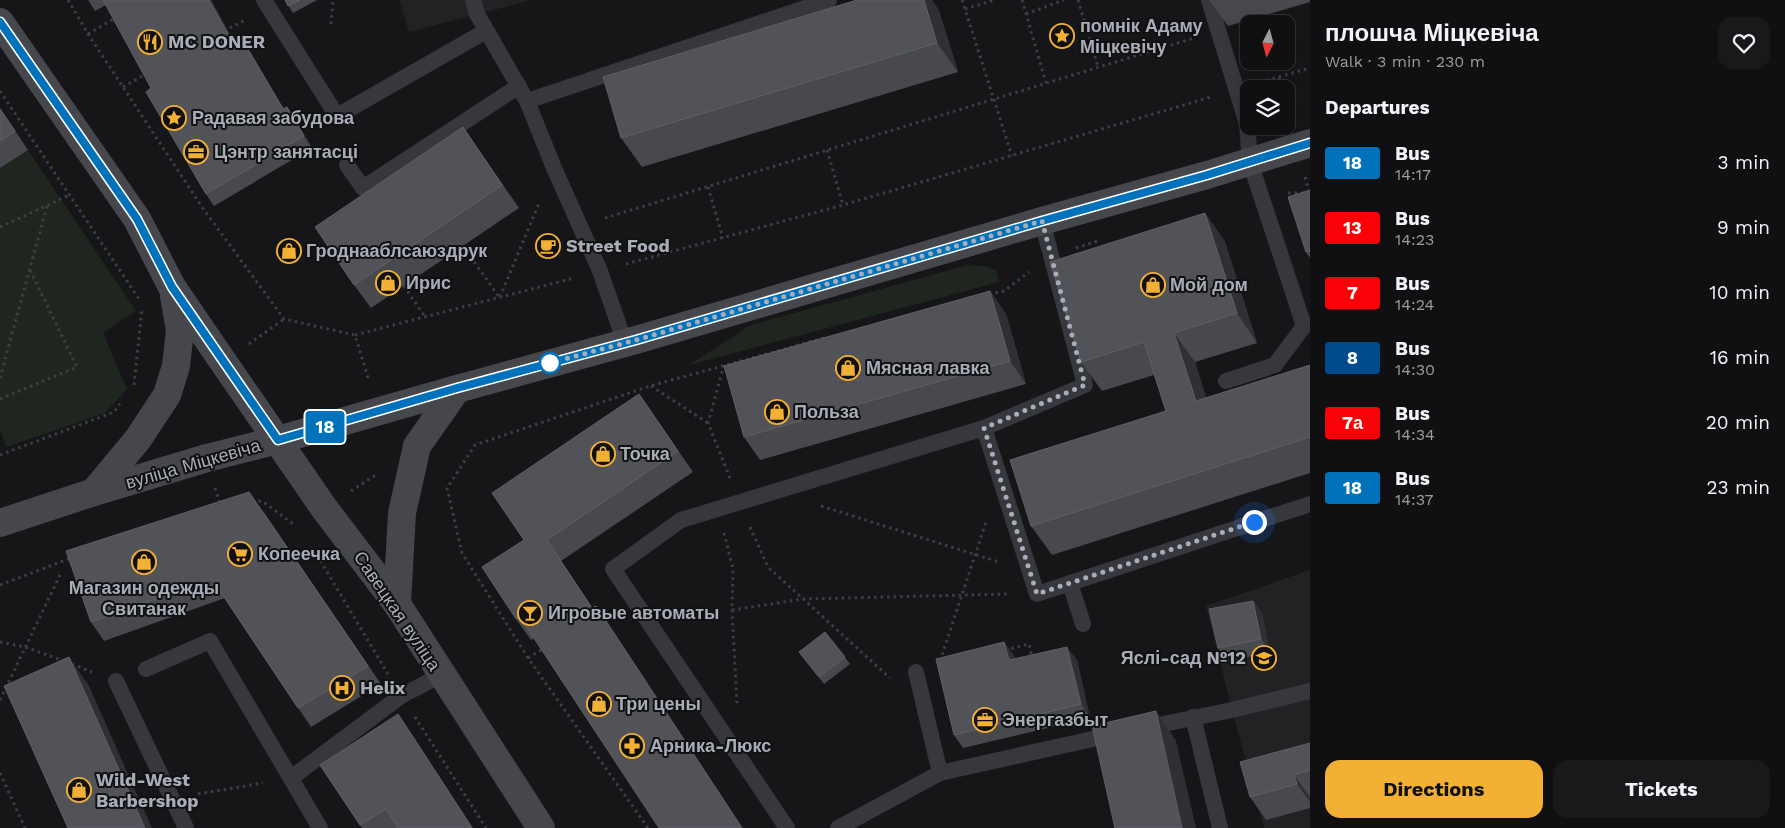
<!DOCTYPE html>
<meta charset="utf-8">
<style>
body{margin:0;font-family:"Work Sans",sans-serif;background:#19191b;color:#f1f3f6;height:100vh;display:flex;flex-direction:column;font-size:19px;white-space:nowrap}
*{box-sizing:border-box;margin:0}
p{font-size:16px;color:#9c9d9f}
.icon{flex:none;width:28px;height:28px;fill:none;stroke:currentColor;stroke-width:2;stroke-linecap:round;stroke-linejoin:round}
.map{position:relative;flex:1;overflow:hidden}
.sheet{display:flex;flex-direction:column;background:#101012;width:475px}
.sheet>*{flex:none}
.badge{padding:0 10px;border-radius:4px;font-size:18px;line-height:32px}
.needle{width:32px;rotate:186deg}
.buttons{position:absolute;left:1240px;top:15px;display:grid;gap:10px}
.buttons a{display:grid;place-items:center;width:55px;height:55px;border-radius:10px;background:#101012;box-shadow:0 5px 20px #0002,0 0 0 1px #303032;font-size:25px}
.you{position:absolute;width:25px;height:25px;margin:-12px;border:4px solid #fff;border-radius:50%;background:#1a73e8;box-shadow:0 0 0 8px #1a73e833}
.map>.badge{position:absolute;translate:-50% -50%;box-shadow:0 0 0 2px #fff}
h2{padding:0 15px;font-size:19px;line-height:45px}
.round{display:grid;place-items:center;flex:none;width:52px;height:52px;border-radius:15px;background:#19191b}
.headline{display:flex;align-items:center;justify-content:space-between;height:85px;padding:0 15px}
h1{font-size:24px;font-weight:700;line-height:38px}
.action{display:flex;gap:10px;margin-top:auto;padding:10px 15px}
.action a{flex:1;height:58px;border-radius:15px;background:#f2b134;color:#111;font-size:20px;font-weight:700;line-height:58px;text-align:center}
.action a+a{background:#19191b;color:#f1f3f6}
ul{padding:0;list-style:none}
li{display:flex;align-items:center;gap:15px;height:65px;padding:0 15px}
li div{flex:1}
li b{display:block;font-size:19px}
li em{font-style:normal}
li .badge{min-width:55px;font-weight:700;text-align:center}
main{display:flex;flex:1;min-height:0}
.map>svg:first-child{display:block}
</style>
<main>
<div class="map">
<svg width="1310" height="828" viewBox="0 0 1310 828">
<rect width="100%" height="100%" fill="#161618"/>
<g fill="#222225">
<path d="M399,0H532L409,32Z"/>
<path d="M1310,570V828H1264L1232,710L1206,606Z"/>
</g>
<g fill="#1e261f">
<path d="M28,150L136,311L103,333L127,389L105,413L6,447L0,429V168Z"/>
<path d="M968,265L984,266L996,270L999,282L689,365L751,325Z"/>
</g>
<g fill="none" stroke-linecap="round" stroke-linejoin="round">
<g stroke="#3d3f44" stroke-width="3" stroke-dasharray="2.5 4" stroke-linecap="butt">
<path d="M68,0L88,34L202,207L284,319L355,335L369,381"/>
<path d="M962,0L1012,156"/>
<path d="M1022,0L1046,83"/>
<path d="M1078,0L1098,67"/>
<path d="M965,9L995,0"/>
<path d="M1026,14L1064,0"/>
<path d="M331,24L333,0"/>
<path d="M224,31L247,19"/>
<path d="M88,34L117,17"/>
<path d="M240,42L259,40"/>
<path d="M1279,77L1282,89"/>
<path d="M1260,82L1310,68"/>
<path d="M123,87L146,74"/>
<path d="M0,91L139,299"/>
<path d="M1286,104L1290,117"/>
<path d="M827,150L843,205"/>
<path d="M1305,177L1309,192"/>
<path d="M708,187L723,238"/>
<path d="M1288,193H1310"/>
<path d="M605,218L1194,38"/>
<path d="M0,227L70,195"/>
<path d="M463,246L499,297"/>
<path d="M1076,248L1101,240"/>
<path d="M626,264L843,205L1211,97"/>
<path d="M404,286L425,317"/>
<path d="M989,294L1004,291L1029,272"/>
<path d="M500,297L540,201"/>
<path d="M355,335L574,278"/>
<path d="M249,344L284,319"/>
<path d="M724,365L708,423L730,478"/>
<path d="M0,378L47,206"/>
<path d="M134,385L142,309"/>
<path d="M651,386L708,423"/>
<path d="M0,399L77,367L30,270"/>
<path d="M0,455L114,412L120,404"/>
<path d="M215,488L219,501"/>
<path d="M351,491L377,474"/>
<path d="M252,501H262L296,526"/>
<path d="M821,506L999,562"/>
<path d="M750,527L768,567L890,678"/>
<path d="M724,533L733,569L732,610L737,704"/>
<path d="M317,555L388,674"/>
<path d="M0,585L71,558"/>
<path d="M732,610L803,599L1009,594"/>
<path d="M0,642L25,647L64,661"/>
<path d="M1005,650L1029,644L1032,658"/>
<path d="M528,658L544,648"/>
<path d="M940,661L986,522"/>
<path d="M72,664L92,672"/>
<path d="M0,700L60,575"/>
<path d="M415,717L486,828"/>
<path d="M0,773L25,828"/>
<path d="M198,794L263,783"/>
<path d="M648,828L528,658L462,553L447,488L475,445L650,386L824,338"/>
</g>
<g stroke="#37383d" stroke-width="16">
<path d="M264,0L337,116L486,31"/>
<path d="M473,0L477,14L527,101L554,168L600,271L625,343"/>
<path d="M1209,0L1247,124L1250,162L1304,326"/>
<path d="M527,101L829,0"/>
<path d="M347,165L363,188L519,86"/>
<path d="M1226,381L1275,365L1304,326L1310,324"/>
<path d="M984,428L1037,594L1310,504"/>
<path d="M1070,583L1083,624"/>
<path d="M146,669L210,641L320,828"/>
<path d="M916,672L940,773"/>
<path d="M116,681L186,828"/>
<path d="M1193,717L1220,828"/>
<path d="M1144,728L1232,710L1310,691"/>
<path d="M291,778L401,696L441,675"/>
<path d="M787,828L613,569L681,520L984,428L1085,385L1042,221"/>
<path d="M838,828L940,773L1115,734"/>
</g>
<g stroke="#45474d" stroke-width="28">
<path d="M0,22L137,219L172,287L224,363L324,508L397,604L541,828"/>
<path d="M94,492L138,439L167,395L176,366L180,330L174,296"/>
<path d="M0,523L94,492L207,458L278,440L457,389L636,340L1042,221L1207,175L1310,143"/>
<path d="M397,604L402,513L417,446L457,389"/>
</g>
</g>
<g fill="#47494d">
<path d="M88,0H211L233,40L248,48L284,109L287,107L295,119L312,148L214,206L206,194L151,88L106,5L95,11Z"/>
<path d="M285,0H317L293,13Z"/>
<path d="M924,0H932L939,11L958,72L642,167L621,138Z"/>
<path d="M1209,0H1310V2L1228,26Z"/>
<path d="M0,108L28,150L0,168Z"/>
<path d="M463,127L519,208L371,308L354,285Z"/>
<path d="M1310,190V258L1306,252Z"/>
<path d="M1205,213L1225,242L1257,343L1195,362L1206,398L1310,365V473L1052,555L1031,526L1166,411L1154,375L1102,391L1081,362Z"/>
<path d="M990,291L1006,314L1026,384L760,460L744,437Z"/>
<path d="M639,394L693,472L561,561L592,608L611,627L534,638L531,640L516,619L524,540Z"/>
<path d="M263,511L381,684L311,727L225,598L104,641L91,622Z"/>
<path d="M1253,601L1262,614L1270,652L1227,662L1218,648Z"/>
<path d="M1004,642L1014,656L1015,659L1077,660L1090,718L963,748L954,735Z"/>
<path d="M799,652L845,657L850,664L824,684Z"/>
<path d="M398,714L411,733L473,828H362L360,825Z"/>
<path d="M1310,743V808L1266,820L1250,797Z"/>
</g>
<g fill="#2f3033">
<path d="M209,0H211L240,53L232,41Z"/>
<path d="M924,0H932L939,11L958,72L937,43Z"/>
<path d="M240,36L248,48L291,121L283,109Z"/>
<path d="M287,107L295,119L312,148L304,136Z"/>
<path d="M1205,213L1225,242L1257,343L1237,313Z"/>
<path d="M990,291L1006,314L1026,384L1010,361Z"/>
<path d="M1174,333L1195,362L1217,431L1196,401Z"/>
<path d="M547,540L561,561L607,629L592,608Z"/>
<path d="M1253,601L1262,614L1270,652L1261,639Z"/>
<path d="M596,606L611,627L743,828H742Z"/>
<path d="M1004,642L1014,656L1018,674L1009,660Z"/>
<path d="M1067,647L1077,660L1090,718L1081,704Z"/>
<path d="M69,657L89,686L152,828H145Z"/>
<path d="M1156,711L1176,741L1196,828H1182Z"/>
<path d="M398,714L411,733L473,828H472Z"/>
<path d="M1294,775L1310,797V802L1297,784Z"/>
</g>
<g fill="#525359" stroke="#5f6168">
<path d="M103,0H209L232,41L240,36L283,109L287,107L304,136L206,194L146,92L151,88Z"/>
<path d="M285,0H300L288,6Z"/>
<path d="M857,0H924L937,43L621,138L603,77Z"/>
<path d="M0,109L15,131L0,141Z"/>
<path d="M463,127L502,185L354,285L315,227Z"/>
<path d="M1310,190V251L1306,252L1288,197Z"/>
<path d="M1205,213L1237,313L1174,333L1196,401L1310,365V437L1031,526L1010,460L1166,411L1144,342L1081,362L1050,262Z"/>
<path d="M990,291L1010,361L744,437L724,366Z"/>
<path d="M639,394L678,451L547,540L592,608L596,606L742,828H659L520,617L516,619L482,567L524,540L492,493Z"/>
<path d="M249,492L368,666L298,708L212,579L91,622L66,551Z"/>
<path d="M1253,601L1261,639L1218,648L1209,609Z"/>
<path d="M825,632L845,657L819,677L799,652Z"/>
<path d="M1004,642L1009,660L1067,647L1081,704L954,735L936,659Z"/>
<path d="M69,657L145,828H68L4,686Z"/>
<path d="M1156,711L1182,828H1115L1092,726Z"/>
<path d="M398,714L472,828H398L386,809L360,825L320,765Z"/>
<path d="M1310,743V770L1294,775L1297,784L1250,797L1240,762Z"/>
</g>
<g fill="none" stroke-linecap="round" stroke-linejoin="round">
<defs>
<path id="line" d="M0,22L137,219L172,287L278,440L457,388L636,340L1042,221L1207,175L1310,143"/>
</defs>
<use href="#line" stroke="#fff" stroke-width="11"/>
<use href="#line" stroke="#0072bc" stroke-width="8"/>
<path stroke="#a8adb8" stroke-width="5" stroke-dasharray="0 9" d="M550,363L636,340L1042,221L1085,385L984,428L1037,594L1254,522"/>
</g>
<defs>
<symbol id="sight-ring" viewBox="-11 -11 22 22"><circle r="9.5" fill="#111113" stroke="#f2b134" stroke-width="1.5"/><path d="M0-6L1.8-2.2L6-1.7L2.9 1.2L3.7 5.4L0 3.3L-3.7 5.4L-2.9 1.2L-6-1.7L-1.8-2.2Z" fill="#f2b134"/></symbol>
<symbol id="restaurant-ring" viewBox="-11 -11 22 22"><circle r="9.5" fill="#111113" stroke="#f2b134" stroke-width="1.5"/><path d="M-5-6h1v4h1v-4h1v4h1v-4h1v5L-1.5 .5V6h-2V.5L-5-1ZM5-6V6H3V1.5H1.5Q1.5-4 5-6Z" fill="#f2b134"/></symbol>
<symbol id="office-ring" viewBox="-11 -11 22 22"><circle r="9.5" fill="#111113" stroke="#f2b134" stroke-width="1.5"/><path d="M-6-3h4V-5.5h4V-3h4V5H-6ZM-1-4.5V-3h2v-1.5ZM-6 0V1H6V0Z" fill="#f2b134"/></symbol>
<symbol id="cafe-ring" viewBox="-11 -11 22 22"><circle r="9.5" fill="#111113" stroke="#f2b134" stroke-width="1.5"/><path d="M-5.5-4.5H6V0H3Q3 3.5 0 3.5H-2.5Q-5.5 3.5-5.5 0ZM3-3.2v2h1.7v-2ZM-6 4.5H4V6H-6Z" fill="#f2b134"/></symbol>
<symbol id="shop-ring" viewBox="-11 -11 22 22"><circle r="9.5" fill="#111113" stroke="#f2b134" stroke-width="1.5"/><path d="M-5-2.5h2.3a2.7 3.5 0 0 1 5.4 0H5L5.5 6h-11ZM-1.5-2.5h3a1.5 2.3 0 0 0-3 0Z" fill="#f2b134"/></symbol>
<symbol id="supermarket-ring" viewBox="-11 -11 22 22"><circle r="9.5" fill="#111113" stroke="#f2b134" stroke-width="1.5"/><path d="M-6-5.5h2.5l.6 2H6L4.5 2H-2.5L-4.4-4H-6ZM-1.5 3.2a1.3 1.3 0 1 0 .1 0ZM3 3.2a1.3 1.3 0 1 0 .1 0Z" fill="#f2b134"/></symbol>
<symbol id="bar-ring" viewBox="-11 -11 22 22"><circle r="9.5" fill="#111113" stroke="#f2b134" stroke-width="1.5"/><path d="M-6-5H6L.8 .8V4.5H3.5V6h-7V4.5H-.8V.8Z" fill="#f2b134"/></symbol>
<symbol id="school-ring" viewBox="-11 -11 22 22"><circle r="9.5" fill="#111113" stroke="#f2b134" stroke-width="1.5"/><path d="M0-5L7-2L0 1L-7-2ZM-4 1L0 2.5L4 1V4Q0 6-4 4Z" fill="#f2b134"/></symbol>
<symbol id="hospital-ring" viewBox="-11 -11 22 22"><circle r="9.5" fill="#111113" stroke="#f2b134" stroke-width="1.5"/><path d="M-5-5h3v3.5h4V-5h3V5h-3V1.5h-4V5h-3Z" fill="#f2b134"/></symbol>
<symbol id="pharmacy-ring" viewBox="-11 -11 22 22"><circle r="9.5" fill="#111113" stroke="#f2b134" stroke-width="1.5"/><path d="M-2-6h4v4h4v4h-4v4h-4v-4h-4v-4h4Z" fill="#f2b134"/></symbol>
</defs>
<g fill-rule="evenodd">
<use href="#sight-ring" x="1048" y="22" width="28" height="28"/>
<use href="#restaurant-ring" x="136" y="28" width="28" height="28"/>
<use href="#sight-ring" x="160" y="104" width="28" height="28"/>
<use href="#office-ring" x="182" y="138" width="28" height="28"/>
<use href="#cafe-ring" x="534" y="232" width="28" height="28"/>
<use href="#shop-ring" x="275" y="237" width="28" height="28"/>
<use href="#shop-ring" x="374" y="269" width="28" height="28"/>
<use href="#shop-ring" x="1139" y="271" width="28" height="28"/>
<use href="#shop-ring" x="834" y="354" width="28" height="28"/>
<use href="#shop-ring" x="763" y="398" width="28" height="28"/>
<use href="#shop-ring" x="589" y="440" width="28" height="28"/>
<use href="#supermarket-ring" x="226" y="540" width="28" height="28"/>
<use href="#shop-ring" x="130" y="548" width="28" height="28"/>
<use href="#bar-ring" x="516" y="599" width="28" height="28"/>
<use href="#school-ring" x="1250" y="644" width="28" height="28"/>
<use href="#hospital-ring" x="328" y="674" width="28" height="28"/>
<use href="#shop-ring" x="585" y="690" width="28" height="28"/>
<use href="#office-ring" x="971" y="706" width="28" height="28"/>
<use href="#pharmacy-ring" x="618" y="732" width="28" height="28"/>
<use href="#shop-ring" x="65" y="776" width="28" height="28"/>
</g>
<circle fill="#fff" stroke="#0072bc" stroke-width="2.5" cx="550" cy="363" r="10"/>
<g text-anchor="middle" stroke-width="4" stroke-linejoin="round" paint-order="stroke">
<g font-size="18" font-weight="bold" fill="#a8adb8" stroke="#111113" text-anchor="start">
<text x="1080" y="32">помнік Адаму<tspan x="1080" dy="21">Міцкевічу</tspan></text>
<text x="168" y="48">MC DONER</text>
<text x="192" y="124">Радавая забудова</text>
<text x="214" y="158">Цэнтр занятасці</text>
<text x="566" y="252">Street Food</text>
<text x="306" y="257">Гроднааблсаюздрук</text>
<text x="406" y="289">Ирис</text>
<text x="1170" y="291">Мой дом</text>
<text x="866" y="374">Мясная лавка</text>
<text x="794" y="418">Польза</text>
<text x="620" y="460">Точка</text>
<text x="258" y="560">Копеечка</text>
<text x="144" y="594" text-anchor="middle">Магазин одежды<tspan x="144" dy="21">Свитанак</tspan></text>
<text x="548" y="619">Игровые автоматы</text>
<text x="1246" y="664" text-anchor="end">Яслі-сад №12</text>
<text x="360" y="694">Helix</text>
<text x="616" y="710">Три цены</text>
<text x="1002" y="726">Энергазбыт</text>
<text x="650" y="752">Арника-Люкс</text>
<text x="96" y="786">Wild-West<tspan x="96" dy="21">Barbershop</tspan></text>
</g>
<g font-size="18" fill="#a8adb8" stroke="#111113">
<text transform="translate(193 464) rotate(-16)" y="6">вуліца Міцкевіча</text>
<text transform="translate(397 611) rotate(56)" y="6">Савецкая вуліца</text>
</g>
</g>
</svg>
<div class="buttons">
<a><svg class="needle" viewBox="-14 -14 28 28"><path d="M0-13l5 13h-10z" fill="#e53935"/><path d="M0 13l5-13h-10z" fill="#9c9d9f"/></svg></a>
<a><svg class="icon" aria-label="layers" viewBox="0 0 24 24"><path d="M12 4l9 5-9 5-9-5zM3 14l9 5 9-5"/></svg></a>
</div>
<div class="you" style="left:1254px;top:522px"></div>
<b class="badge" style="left:325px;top:427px;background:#0072bc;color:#fff">18</b>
</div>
<section class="sheet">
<div class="headline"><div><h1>плошча Міцкевіча</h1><p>Walk · 3 min · 230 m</p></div><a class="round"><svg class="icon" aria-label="heart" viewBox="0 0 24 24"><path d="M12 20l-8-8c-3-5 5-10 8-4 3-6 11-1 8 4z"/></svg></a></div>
<h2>Departures</h2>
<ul>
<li><span class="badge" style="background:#0072bc;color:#fff">18</span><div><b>Bus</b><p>14:17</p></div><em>3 min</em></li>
<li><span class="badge" style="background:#f80207;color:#fff">13</span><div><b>Bus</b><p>14:23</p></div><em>9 min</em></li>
<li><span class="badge" style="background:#f80207;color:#fff">7</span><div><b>Bus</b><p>14:24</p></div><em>10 min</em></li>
<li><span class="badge" style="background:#014b8c;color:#fff">8</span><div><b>Bus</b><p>14:30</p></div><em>16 min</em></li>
<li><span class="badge" style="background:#f80207;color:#fff">7а</span><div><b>Bus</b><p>14:34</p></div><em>20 min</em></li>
<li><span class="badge" style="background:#0072bc;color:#fff">18</span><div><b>Bus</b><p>14:37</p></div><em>23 min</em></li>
</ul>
<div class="action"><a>Directions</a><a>Tickets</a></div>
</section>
</main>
